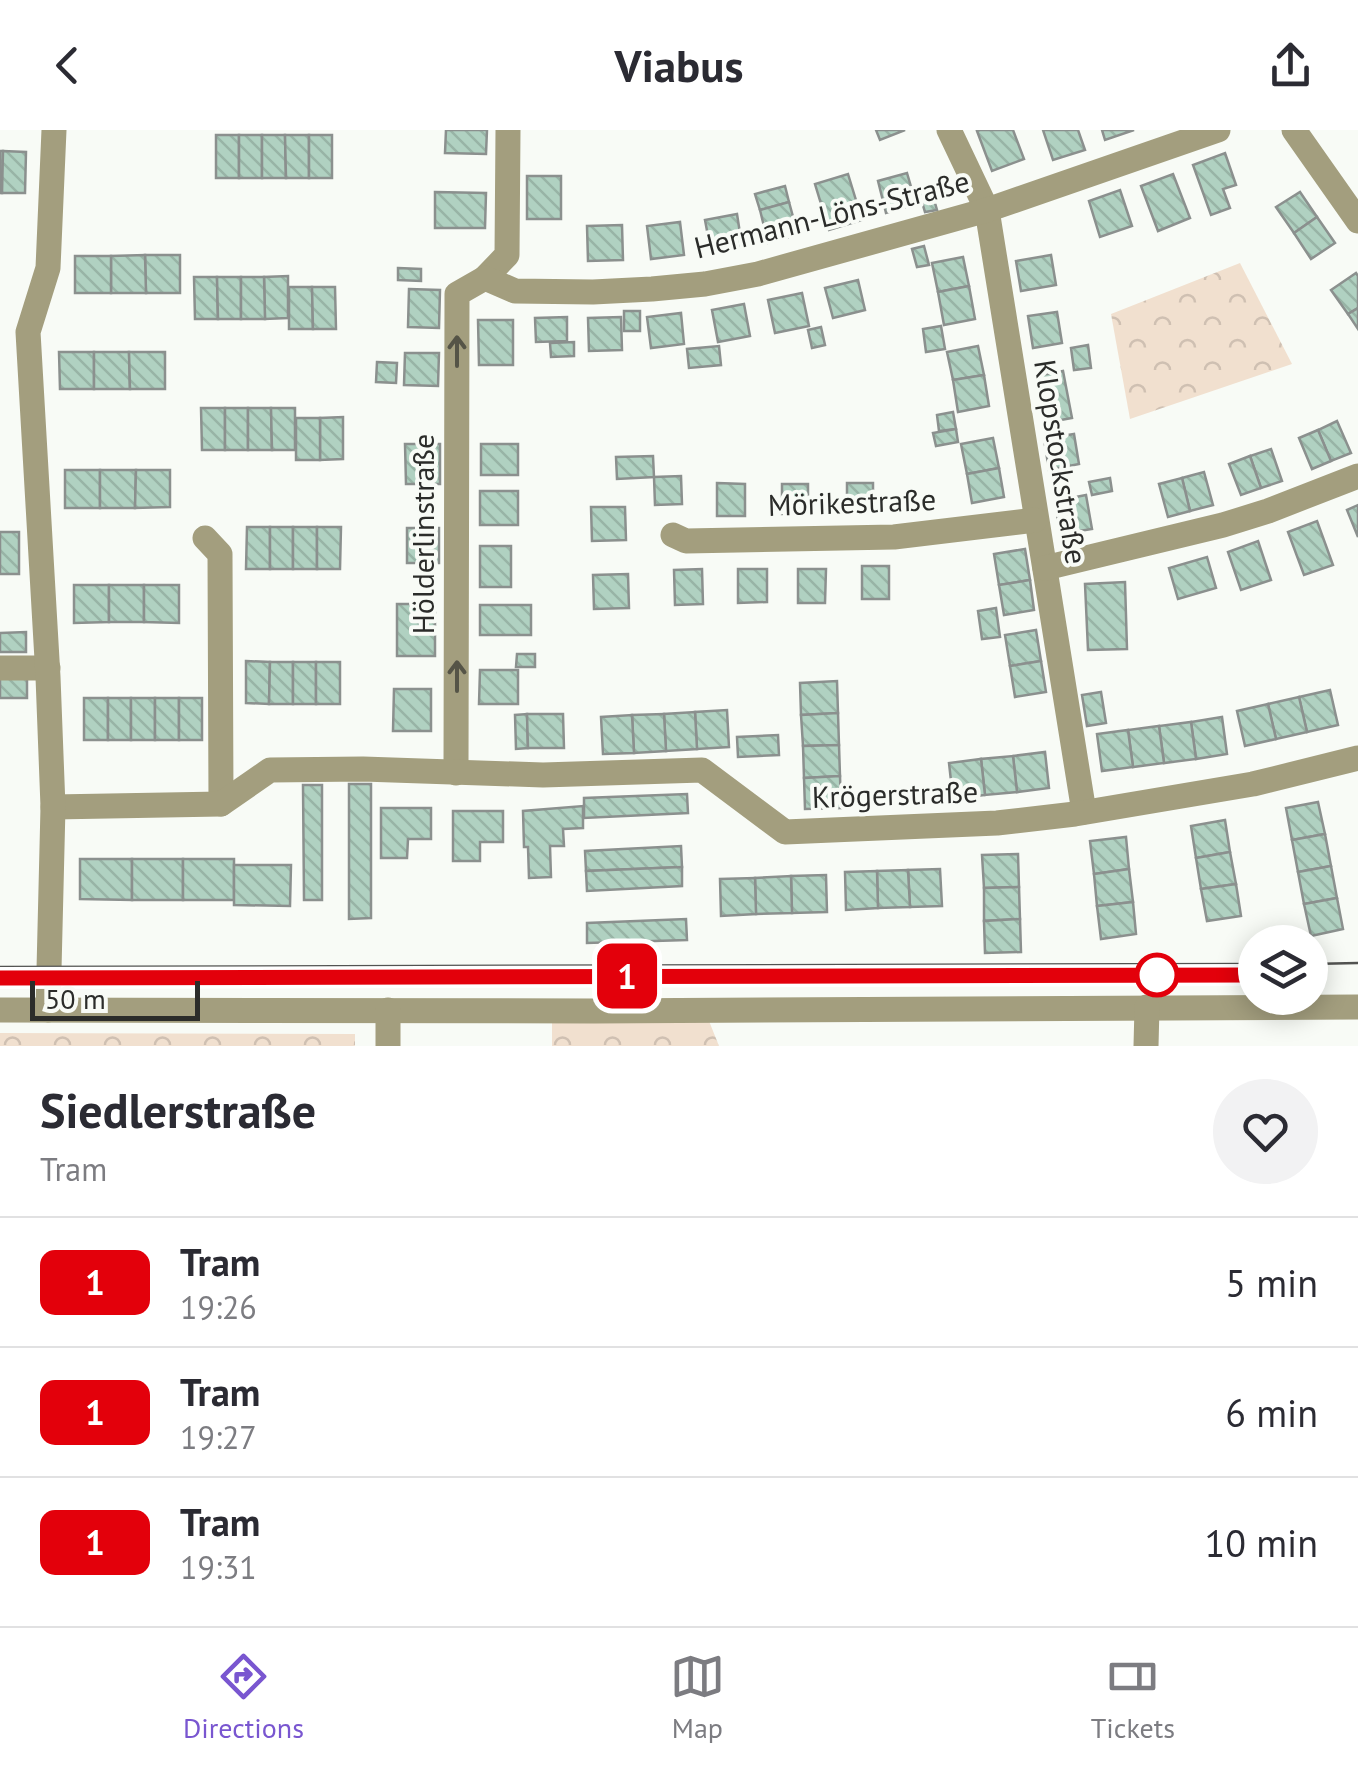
<!DOCTYPE html>
<meta charset="utf-8">
<style>
body{margin:0;font-family:"PT Sans",sans-serif;background:#f2f2f3;color:#2b2b33;height:100vh;display:flex;flex-direction:column;font-size:38px;white-space:nowrap}
*{box-sizing:border-box;margin:0}
p{font-size:32px;color:#7c7c81}
.icon{flex:none;width:55px;height:55px;fill:none;stroke:currentColor;stroke-width:2;stroke-linecap:round;stroke-linejoin:round}
.map{position:relative;height:916px;overflow:hidden}
.side{display:flex;flex-direction:column;background:#fff;flex:1}
.side>*{flex:none}
.badge{padding:0 20px;border-radius:15px;font-size:35px;line-height:65px}
.fabs{position:absolute;left:1238px;top:795px;display:grid;gap:20px}
.fabs a{display:grid;place-items:center;width:90px;height:90px;border-radius:50%;background:#fff;box-shadow:0 5px 25px #0003;font-size:50px}
.scale{position:absolute;left:30px;bottom:25px;width:170px;box-sizing:border-box;padding-left:10px;border:5px solid #2b2c2a;border-top:0;font-size:28px;line-height:35px;white-space:nowrap;color:#2b2c2a;-webkit-text-stroke:8px #f8fbf6;paint-order:stroke}
.map>.badge{position:absolute;translate:-50% -50%;box-shadow:0 0 0 5px #fff}
.round{display:grid;place-items:center;flex:none;width:105px;height:105px;border-radius:52px;background:#f2f2f3}
.head{display:flex;align-items:center;justify-content:space-between;height:170px;padding:0 40px}
h1{font-size:48px;font-weight:800;line-height:75px}
ul{padding:0;list-style:none}
li{display:flex;align-items:center;gap:30px;height:130px;padding:0 40px;border-top:2px solid #e1e1e2}
li div{flex:1}
li b{display:block;font-size:38px}
li em{font-style:normal}
li .badge{min-width:110px;font-weight:700;text-align:center}
header{display:flex;justify-content:space-between;align-items:center;height:130px;padding:0 40px;background:#fff;font-size:45px;font-weight:800}
.tabs{display:flex;justify-content:space-around;align-items:center;height:140px;border-top:2px solid #e1e1e2;background:#fff;font-size:28px;color:#7c7c81}
.tabs a{display:grid;justify-items:center;gap:5px}
.tabs .current{color:#7956d0}
.map>svg:first-child{display:block}
</style>
<header><svg class="icon" aria-label="back" viewBox="0 0 24 24"><path d="M15 5l-7 7 7 7"/></svg>Viabus<svg class="icon" aria-label="share" viewBox="0 0 24 24"><path d="M12 15V3M7 8l5-5 5 5M5 13v7h14v-7"/></svg></header>
<div class="map">
<svg width="1358" height="916" viewBox="0 0 1358 916">
<defs>
<pattern id="park-crowns" width="20" height="18" patternUnits="userSpaceOnUse" patternTransform="scale(2.5)"><rect width="20" height="18" fill="#f1e0cf"/><path d="M2 6a3 3 0 1 1 6 0M12 15a3 3 0 1 1 6 0" fill="none" stroke="#cfc0b2"/></pattern>
<pattern id="building-back-hatch" width="6" height="6" patternUnits="userSpaceOnUse" patternTransform="scale(2.5)"><rect width="6" height="6" fill="#b0d1c1"/><path d="M-1 5l2 2M0 0l6 6M5-1l2 2" fill="none" stroke="#98b4a6"/></pattern>
</defs>
<rect width="100%" height="100%" fill="#f8fbf6"/>
<g fill="url(#park-crowns)">
<path d="M1240,133L1292,234L1130,289L1111,184Z"/>
<path d="M552,890L709,891L719,916H552Z"/>
<path d="M0,903L355,904V916H0Z"/>
</g>
<g fill="url(#building-back-hatch)" stroke="#8b908e" stroke-width="2.5">
<path d="M446,0H487L486,24L445,23Z"/>
<path d="M876,0H905L880,10Z"/>
<path d="M980,0H1013L1024,29L992,41L977,1Z"/>
<path d="M1043,0H1078L1085,20L1053,30Z"/>
<path d="M1102,0H1134L1105,10Z"/>
<rect x="216" y="5" width="23" height="43"/>
<rect x="239" y="5" width="23" height="43"/>
<path d="M262,5H285L286,48H262Z"/>
<path d="M285,5H309V48H286Z"/>
<rect x="309" y="5" width="23" height="43"/>
<path d="M0,21H3L2,63H0Z"/>
<path d="M3,21L26,22L25,63H2Z"/>
<path d="M1225,23L1236,55L1223,59L1230,78L1211,85L1193,35Z"/>
<path d="M907,43L916,74L886,83L878,51Z"/>
<path d="M848,44L862,90L829,100L815,54Z"/>
<path d="M1173,44L1190,88L1158,101L1141,56Z"/>
<rect x="527" y="46" width="34" height="43"/>
<path d="M785,56L789,72L760,80L755,64Z"/>
<path d="M931,59L937,80L925,82L919,62Z"/>
<path d="M1120,60L1132,96L1100,107L1089,71Z"/>
<path d="M435,62L486,63L485,98H435Z"/>
<path d="M1300,62L1317,87L1294,103L1276,77Z"/>
<path d="M789,72L798,105L768,113L760,80Z"/>
<path d="M737,84L742,116L711,122L705,90Z"/>
<path d="M1317,87L1335,113L1311,129L1294,103Z"/>
<path d="M680,92L684,125L651,129L647,96Z"/>
<path d="M622,95L623,130L588,131L587,96Z"/>
<path d="M924,116L929,135L917,137L912,119Z"/>
<path d="M145,125H180V163H146Z"/>
<path d="M145,125L146,163H111V126Z"/>
<path d="M1051,125L1056,155L1021,161L1016,131Z"/>
<rect x="75" y="126" width="36" height="37"/>
<path d="M963,127L969,156L938,162L932,133Z"/>
<path d="M398,138L421,139V151L398,150Z"/>
<path d="M1356,143L1358,146V178L1348,184L1331,160Z"/>
<path d="M288,146V188L265,189L264,147Z"/>
<path d="M194,147H217L218,189H195Z"/>
<path d="M217,147H241V189H218Z"/>
<path d="M241,147H264L265,189H241Z"/>
<path d="M858,150L865,180L833,188L825,158Z"/>
<path d="M969,156L975,189L944,195L938,162Z"/>
<path d="M289,157H312L313,199H289Z"/>
<path d="M312,157H335L336,199H313Z"/>
<path d="M409,159L440,160L439,198L408,197Z"/>
<path d="M802,163L809,196L775,203L768,170Z"/>
<path d="M744,174L750,206L718,212L712,180Z"/>
<path d="M1358,178V199L1348,184Z"/>
<rect x="624" y="181" width="16" height="20"/>
<path d="M1057,182L1062,213L1033,218L1028,186Z"/>
<path d="M681,183L684,214L651,218L647,187Z"/>
<path d="M567,187V211L536,212L535,188Z"/>
<path d="M621,187L622,220L589,221L588,188Z"/>
<path d="M478,190H513V235H479Z"/>
<path d="M941,196L945,219L926,222L923,199Z"/>
<path d="M821,197L825,215L812,218L808,200Z"/>
<path d="M574,212V226L551,227L550,213Z"/>
<path d="M1088,215L1091,238L1074,240L1071,218Z"/>
<path d="M719,216L721,235L689,238L687,219Z"/>
<path d="M978,216L984,245L953,250L947,222Z"/>
<path d="M59,222H94V259H60Z"/>
<path d="M94,222H129L130,259H94Z"/>
<path d="M129,222H165V259H130Z"/>
<path d="M405,223H439L438,256L404,255Z"/>
<path d="M377,232L397,233L396,253L376,252Z"/>
<path d="M1063,241L1072,288L1044,293L1036,246Z"/>
<path d="M984,245L989,276L958,282L953,250Z"/>
<path d="M201,278H225V320H202Z"/>
<rect x="225" y="278" width="23" height="42"/>
<path d="M248,278H271L272,320H248Z"/>
<path d="M271,278H295V320H272Z"/>
<path d="M953,282L956,299L939,301L937,285Z"/>
<path d="M343,287V329L320,330V288Z"/>
<rect x="296" y="288" width="24" height="42"/>
<path d="M1337,291L1351,323L1331,331L1318,300Z"/>
<path d="M956,299L958,312L936,316L933,303Z"/>
<path d="M1318,300L1331,331L1312,339L1299,308Z"/>
<path d="M1074,304L1079,334L1049,340L1044,309Z"/>
<path d="M993,308L999,338L967,344L961,314Z"/>
<path d="M405,314H440V354H406Z"/>
<rect x="481" y="314" width="37" height="31"/>
<path d="M1271,319L1282,351L1261,358L1250,326Z"/>
<path d="M653,326L654,347L617,349L616,327Z"/>
<path d="M1250,326L1261,358L1241,365L1229,334Z"/>
<path d="M999,338L1004,367L972,373L967,344Z"/>
<rect x="65" y="340" width="35" height="38"/>
<path d="M100,340H136L135,378H100Z"/>
<path d="M136,340H170V377L135,378Z"/>
<path d="M1204,342L1213,375L1190,381L1182,348Z"/>
<path d="M681,346L682,374L655,375L654,347Z"/>
<path d="M1110,348L1112,361L1092,365L1089,352Z"/>
<path d="M1182,348L1190,381L1168,387L1159,354Z"/>
<path d="M717,353L745,354V386H717Z"/>
<rect x="847" y="353" width="26" height="29"/>
<path d="M782,354H808V383L782,384Z"/>
<rect x="480" y="361" width="38" height="34"/>
<path d="M1086,365L1092,399L1060,404L1055,371Z"/>
<path d="M1358,375V407L1347,380Z"/>
<path d="M591,377H625L626,410L592,411Z"/>
<path d="M1317,391L1333,435L1304,445L1288,402Z"/>
<path d="M247,397H270V439H246Z"/>
<rect x="270" y="397" width="23" height="42"/>
<rect x="293" y="397" width="24" height="42"/>
<path d="M317,397H341L340,439H317Z"/>
<rect x="407" y="398" width="32" height="35"/>
<rect x="0" y="402" width="19" height="42"/>
<path d="M1258,411L1271,450L1241,460L1228,422Z"/>
<rect x="480" y="416" width="31" height="41"/>
<path d="M1025,419L1030,450L999,455L994,424Z"/>
<path d="M1207,427L1216,458L1178,469L1169,438Z"/>
<rect x="862" y="436" width="27" height="33"/>
<path d="M702,439L703,474L675,475L674,440Z"/>
<path d="M738,439H767V472L738,473Z"/>
<path d="M798,439H826L825,473H798Z"/>
<path d="M628,444L629,478L594,479L593,445Z"/>
<path d="M1030,450L1034,480L1004,485L999,455Z"/>
<path d="M1125,452L1127,519L1088,520L1085,454Z"/>
<path d="M74,455H109V492L74,493Z"/>
<rect x="109" y="455" width="35" height="37"/>
<path d="M144,455H179V493L144,492Z"/>
<rect x="397" y="474" width="38" height="52"/>
<rect x="480" y="475" width="51" height="30"/>
<path d="M996,478L1000,507L982,509L978,481Z"/>
<path d="M1036,500L1041,531L1010,536L1005,505Z"/>
<path d="M26,502V522H0V503Z"/>
<path d="M517,524H535V537H516Z"/>
<path d="M246,531L270,532L269,574L246,573Z"/>
<path d="M1041,531L1046,562L1015,567L1010,536Z"/>
<path d="M270,532H293V574H269Z"/>
<rect x="293" y="532" width="23" height="42"/>
<rect x="316" y="532" width="24" height="42"/>
<path d="M480,540H518V574H479Z"/>
<rect x="0" y="548" width="27" height="20"/>
<path d="M837,551L838,583L801,585L800,553Z"/>
<path d="M394,559H431V601H393Z"/>
<path d="M1330,560L1338,595L1307,602L1299,567Z"/>
<path d="M1101,562L1106,593L1087,596L1082,565Z"/>
<path d="M1299,567L1307,602L1276,609L1268,574Z"/>
<rect x="84" y="568" width="24" height="42"/>
<rect x="108" y="568" width="23" height="42"/>
<rect x="131" y="568" width="24" height="42"/>
<rect x="155" y="568" width="24" height="42"/>
<rect x="179" y="568" width="23" height="42"/>
<path d="M1268,574L1276,609L1245,616L1237,581Z"/>
<path d="M727,580L729,617L697,619L695,582Z"/>
<path d="M695,582L697,619L666,621L664,584Z"/>
<path d="M838,583L839,615L803,616L801,585Z"/>
<path d="M527,584L528,618L516,619L515,585Z"/>
<path d="M527,584H563L564,618H528Z"/>
<path d="M664,584L666,621L634,623L632,585Z"/>
<path d="M632,585L634,623L603,624L601,587Z"/>
<path d="M1222,587L1227,624L1196,629L1191,592Z"/>
<path d="M1191,592L1196,629L1164,633L1159,596Z"/>
<path d="M1159,596L1164,633L1133,637L1128,600Z"/>
<path d="M1128,600L1133,637L1102,641L1097,604Z"/>
<path d="M778,605L779,625L738,627L737,607Z"/>
<path d="M839,615L840,646L804,648L803,616Z"/>
<path d="M1045,622L1049,658L1017,662L1013,626Z"/>
<path d="M1013,626L1017,662L985,665L981,629Z"/>
<path d="M981,629L985,665L953,669L949,633Z"/>
<path d="M840,646L841,678L805,679L804,648Z"/>
<path d="M349,654H371V788L349,789Z"/>
<path d="M303,655H322V770H304Z"/>
<path d="M687,664L688,683L584,688V668Z"/>
<path d="M1318,672L1325,704L1292,710L1286,678Z"/>
<path d="M583,676V698L563,699L564,716H550L551,747L529,748L528,717H524L523,681Z"/>
<path d="M381,678H431V709H408L407,728H381Z"/>
<path d="M453,681H503V712H480V731H453Z"/>
<path d="M1225,690L1230,722L1196,728L1191,696Z"/>
<path d="M1325,704L1331,736L1298,742L1292,710Z"/>
<path d="M1126,707L1129,739L1094,744L1090,711Z"/>
<path d="M681,716L682,737L586,741L585,721Z"/>
<path d="M1230,722L1236,754L1201,759L1196,728Z"/>
<path d="M1018,724L1019,757L984,758L982,725Z"/>
<path d="M80,729H132V770L80,769Z"/>
<rect x="132" y="729" width="51" height="41"/>
<rect x="183" y="729" width="51" height="41"/>
<path d="M234,735H291L290,776L234,775Z"/>
<path d="M1331,736L1337,768L1304,774L1298,742Z"/>
<path d="M682,737V756L587,761L586,741Z"/>
<path d="M940,739L942,776L910,777L908,740Z"/>
<path d="M1129,739L1133,772L1097,776L1094,744Z"/>
<path d="M908,740L910,777L878,778L877,741Z"/>
<path d="M877,741L878,778L846,780L845,742Z"/>
<path d="M826,745L827,782L792,783L791,746Z"/>
<path d="M791,746L792,783L756,784L755,748Z"/>
<path d="M755,748L756,784L721,786L720,749Z"/>
<path d="M1236,754L1241,786L1207,791L1201,759Z"/>
<path d="M1019,757L1020,789L984,791V758Z"/>
<path d="M1337,768L1343,799L1311,806L1304,774Z"/>
<path d="M1133,772L1136,804L1101,809L1097,776Z"/>
<path d="M686,789L687,810L587,813V793Z"/>
<path d="M1020,789L1021,822L985,823L984,791Z"/>
</g>
<g fill="none" stroke-linecap="round" stroke-linejoin="round">
<g stroke="#a39e7e" stroke-width="25">
<path d="M949,0L987,80L1084,682"/>
<path d="M1294,0L1358,91"/>
<path d="M485,148L507,125L508,0"/>
<path d="M673,405L686,411L894,407L1035,390"/>
<path d="M205,408L220,424L221,674"/>
<path d="M1045,438L1223,395L1268,381L1358,346"/>
<path d="M0,538H48"/>
<path d="M456,643L457,164L485,148L515,161L593,162L652,159L705,154L758,144L987,80L1218,0"/>
<path d="M53,677L221,674L270,640L363,639L543,645L702,640L785,702L997,693L1075,684L1253,654L1358,628"/>
<path d="M0,880L594,881L1358,877"/>
<path d="M48,880L53,677L48,547L28,202L48,138L54,0"/>
<path d="M388,916V880"/>
<path d="M1146,916L1147,877"/>
</g>
<g stroke="#525351" stroke-width="2.5">
<path d="M1310,834L1358,833"/>
<path d="M0,837L1255,834"/>
</g>
</g>
<defs><path id="oneway-shaft" d="M-6 0H5M1.5-3L5.5 0L1.5 3" fill="none" stroke-width="1.6" stroke-linecap="round" stroke-linejoin="round" transform="scale(2.5)"/></defs>
<g stroke="#555447">
<use href="#oneway-shaft" transform="translate(457 221) rotate(-90)"/>
<use href="#oneway-shaft" transform="translate(457 546) rotate(-90)"/>
</g>
<g fill="none" stroke-linecap="round" stroke-linejoin="round">
<defs>
<path id="line" d="M0,848L1255,845"/>
</defs>
<use href="#line" stroke="#fff" stroke-width="22"/>
<use href="#line" stroke="#e3000b" stroke-width="15"/>
</g>
<circle fill="#fff" stroke="#e3000b" stroke-width="5" cx="1157" cy="845" r="20"/>
<g text-anchor="middle" stroke-width="8" stroke-linejoin="round" paint-order="stroke">
<g font-size="30" fill="#2b2c2a" stroke="#f8fbf6">
<text transform="translate(832 85) rotate(-14)" y="10">Hermann-Löns-Straße</text>
<text transform="translate(1060 332) rotate(81)" y="10">Klopstockstraße</text>
<text transform="translate(852 373) rotate(-2)" y="10">Mörikestraße</text>
<text transform="translate(424 404) rotate(-90)" y="10">Hölderlinstraße</text>
<text transform="translate(895 665) rotate(-2)" y="10">Krögerstraße</text>
</g>
</g>
</svg>
<div class="fabs">
<a><svg class="icon" aria-label="layers" viewBox="0 0 24 24"><path d="M12 4l9 5-9 5-9-5zM3 14l9 5 9-5"/></svg></a>
</div>
<div class="scale">50 m</div>
<b class="badge" style="left:627px;top:846px;background:#e3000b;color:#fff">1</b>
</div>
<section class="side">
<div class="head"><div><h1>Siedlerstraße</h1><p>Tram</p></div><a class="round"><svg class="icon" aria-label="heart" viewBox="0 0 24 24"><path d="M12 20l-8-8c-3-5 5-10 8-4 3-6 11-1 8 4z"/></svg></a></div>
<ul>
<li><span class="badge" style="background:#e3000b;color:#fff">1</span><div><b>Tram</b><p>19:26</p></div><em>5 min</em></li>
<li><span class="badge" style="background:#e3000b;color:#fff">1</span><div><b>Tram</b><p>19:27</p></div><em>6 min</em></li>
<li><span class="badge" style="background:#e3000b;color:#fff">1</span><div><b>Tram</b><p>19:31</p></div><em>10 min</em></li>
</ul>
</section>
<nav class="tabs">
<a class="current"><svg class="icon" aria-label="directions" viewBox="0 0 24 24"><path d="M12 3l9 9-9 9-9-9zM9 14v-3h6M13 9l2 2-2 2"/></svg>Directions</a>
<a><svg class="icon" aria-label="map" viewBox="0 0 24 24"><path d="M3 6l6-2 6 2 6-2v14l-6 2-6-2-6 2zM9 4v14M15 6v14"/></svg>Map</a>
<a><svg class="icon" aria-label="tickets" viewBox="0 0 24 24"><path d="M3 7h18v10H3zM15 7v10"/></svg>Tickets</a>
</nav>
